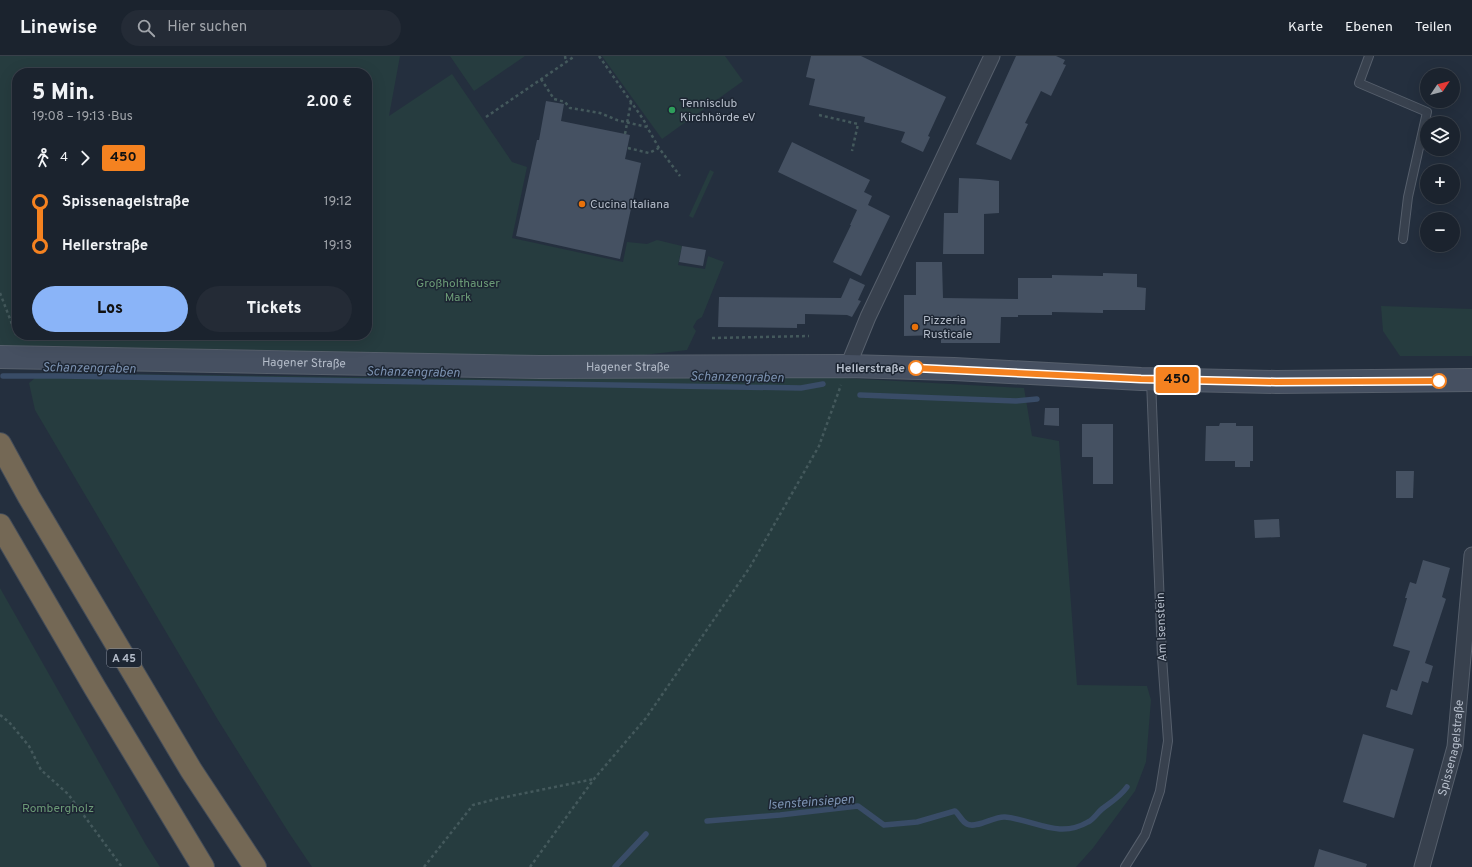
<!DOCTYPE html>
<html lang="de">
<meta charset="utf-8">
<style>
body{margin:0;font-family:Overpass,sans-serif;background:#242b36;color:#f1f3f6;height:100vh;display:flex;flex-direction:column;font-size:15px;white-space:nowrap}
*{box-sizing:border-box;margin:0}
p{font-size:13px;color:#a0a4aa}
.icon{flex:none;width:22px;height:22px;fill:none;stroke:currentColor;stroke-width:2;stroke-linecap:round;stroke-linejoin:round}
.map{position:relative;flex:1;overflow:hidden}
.sheet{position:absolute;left:12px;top:12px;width:360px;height:272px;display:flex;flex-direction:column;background:#1b232e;border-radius:16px;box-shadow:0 4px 16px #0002,0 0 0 1px #39404a}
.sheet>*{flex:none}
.badge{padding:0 8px;border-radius:3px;font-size:14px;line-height:26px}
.needle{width:26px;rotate:55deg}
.controls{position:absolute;left:1420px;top:12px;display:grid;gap:8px}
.controls a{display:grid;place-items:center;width:40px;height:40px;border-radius:50%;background:#1b232e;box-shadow:0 4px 16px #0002,0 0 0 1px #39404a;font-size:20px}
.map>.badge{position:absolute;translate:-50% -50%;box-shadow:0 0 0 2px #fff}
.legs{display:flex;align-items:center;gap:6px;height:44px;padding:0 20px;font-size:13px}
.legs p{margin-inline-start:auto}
.head{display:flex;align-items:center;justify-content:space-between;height:68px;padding:0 20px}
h1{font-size:22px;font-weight:800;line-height:30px}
.button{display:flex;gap:8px;margin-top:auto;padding:8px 20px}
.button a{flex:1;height:46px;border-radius:24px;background:#8ab4f8;color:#111;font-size:16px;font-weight:800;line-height:46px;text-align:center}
.button a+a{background:#242b36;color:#f1f3f6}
ul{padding:0 20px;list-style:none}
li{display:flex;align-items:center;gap:14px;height:44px;font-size:15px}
li i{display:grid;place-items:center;width:6px;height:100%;margin:0 5px;background:currentColor}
li i::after{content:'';width:10px;height:10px;margin:-5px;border:3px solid;border-radius:50%;background:#1b232e}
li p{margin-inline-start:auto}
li:first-child i{background:linear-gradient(#0000 50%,currentColor 0)}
li:last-child i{background:linear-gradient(currentColor 50%,#0000 0)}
header{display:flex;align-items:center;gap:24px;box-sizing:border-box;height:56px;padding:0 20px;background:#1b232e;border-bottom:1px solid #39404a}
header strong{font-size:19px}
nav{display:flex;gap:22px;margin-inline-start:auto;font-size:14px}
.search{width:280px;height:36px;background:#242b36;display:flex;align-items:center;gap:10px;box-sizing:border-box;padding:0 14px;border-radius:22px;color:#a0a4aa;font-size:15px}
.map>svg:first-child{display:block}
</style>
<header>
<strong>Linewise</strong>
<div class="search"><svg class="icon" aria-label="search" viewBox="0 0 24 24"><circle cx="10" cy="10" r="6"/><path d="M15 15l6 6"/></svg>Hier suchen</div>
<nav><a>Karte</a><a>Ebenen</a><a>Teilen</a></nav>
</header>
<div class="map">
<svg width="1472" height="811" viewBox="0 0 1472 811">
<rect width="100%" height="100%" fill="#242f3e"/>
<g fill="#263c3f" fill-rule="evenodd">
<path d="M0,0H400L389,60L452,18L512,106L527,111L512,182L623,206L627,186L647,188L657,184L682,190L678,209L705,213L708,200L724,206L702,261L697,264L693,271L696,275L687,294L540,311L0,301ZM17,17H367V279H17Z"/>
<path d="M450,0H525L474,35Z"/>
<path d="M602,0H725L743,25L662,83Z"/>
<path d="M710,114L714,116L693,162L689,160Z"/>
<path d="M1381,250L1472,253V300H1400L1383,275Z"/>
<path d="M41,317L509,323L807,320L1024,332L1032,380L1059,385L1077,629L1147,630L1151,644L1146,706L1135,735L1093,792L1076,811H312L289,777L218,664L35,354L29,327Z"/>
<path d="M0,532L146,789L160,811H0Z"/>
</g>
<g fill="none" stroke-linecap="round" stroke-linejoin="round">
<g stroke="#394c67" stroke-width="5.5">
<path d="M3,320H61L801,332L823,328"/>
<path d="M860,339L1016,345L1037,343"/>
<path d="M707,765L780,759L858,750L884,769L917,766L955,755C960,759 961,765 967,768C976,773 994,760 1005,761C1035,764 1059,783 1088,766C1094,763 1097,757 1102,753C1111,746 1120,741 1127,731"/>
<path d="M615,811L646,778"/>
</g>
</g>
<g fill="#455162">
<path d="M811,0H861L946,41L928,80L930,81L923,96L901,86L905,76L864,66L865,61L809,49L815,23L806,21Z"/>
<path d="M1016,0H1056L1065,4L1063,8L1066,9L1051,40L1041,35L1025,67L1028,68L1011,104L976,88Z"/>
<path d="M546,45L564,48L561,65L630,79L625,103L641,107L620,203L516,180L537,84H539Z"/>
<path d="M792,86L870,124L864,136L872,140L868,149L890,160L861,220L833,206L851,169H850L857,154L778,116Z"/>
<path d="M959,122L980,123L999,125V157L984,158V198H943L944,157H958Z"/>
<path d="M682,190L706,194L703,210L679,206Z"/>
<path d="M916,206H942L943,242L1018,243V222H1052V219L1103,220V217L1137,218V231L1146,232L1145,254H1103V257L1052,256V259H1018V261H1001L1000,287H941V279L904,280V239H916Z"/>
<path d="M850,222L865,229L858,244L861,245L852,261L847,259L805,258V268H797V272L718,271L719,241L841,242Z"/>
<path d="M1045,352H1059V370L1044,369Z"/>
<path d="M1220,367H1236V370H1253V405H1250V411H1235V405H1205L1206,370H1219Z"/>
<path d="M1082,368H1113V428H1093V401H1082Z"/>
<path d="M1396,415H1414L1413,442H1396Z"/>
<path d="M1279,463L1280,481L1255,482L1254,464Z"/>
<path d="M1423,504L1450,512L1442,541L1446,543L1425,607L1433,610L1428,627L1422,625L1412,659L1386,651L1391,633L1397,635L1410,595L1393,590L1407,542H1405L1410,526L1416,528Z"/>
<path d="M1363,678L1414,693L1394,762L1343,746Z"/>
<path d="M1319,793L1367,808L1366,811H1314Z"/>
</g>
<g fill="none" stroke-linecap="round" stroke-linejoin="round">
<defs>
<g id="service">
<path d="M1369,0L1359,27L1427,56L1408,141L1403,183"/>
<path d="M1125,811L1145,779L1160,735L1168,685L1162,601L1151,324"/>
</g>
<g id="minor">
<path d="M848,310L868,261L992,0"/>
<path id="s1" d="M1422,811L1455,691L1472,499"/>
</g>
<g id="secondary">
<path id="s2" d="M0,301L540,311L848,310L954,313L1141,323L1276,326L1472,324"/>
</g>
<g id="motorway">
<path d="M0,388L29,441L191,714L255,811"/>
<path d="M0,469L95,632L203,811"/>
</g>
</defs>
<use href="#service" stroke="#565f6c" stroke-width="10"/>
<use href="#minor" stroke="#565f6c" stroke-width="17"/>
<use href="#secondary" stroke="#565f6c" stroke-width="24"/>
<use href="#motorway" stroke="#434c59" stroke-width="24"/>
<g stroke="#44595c" stroke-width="2.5" stroke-dasharray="3 3" stroke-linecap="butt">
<path d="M565,0L566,6"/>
<path d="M599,0L643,63L647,70"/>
<path d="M541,23L554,43L565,46L570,52L600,57L617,64L647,71L659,92L680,120"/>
<path d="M819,59L858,68L852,95"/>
<path d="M486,61L575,0"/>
<path d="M625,78L631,46"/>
<path d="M628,92L649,97L659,92"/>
<path d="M0,237L17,281"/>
<path d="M712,282L809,280"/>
<path d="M0,659L9,666L29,690L41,714L68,738L122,811"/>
<path d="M424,811L473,749L496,743L594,723"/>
<path d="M530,811L594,723L646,662L750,511L819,390L841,329"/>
</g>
<use href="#service" stroke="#38414e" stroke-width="8"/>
<use href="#minor" stroke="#38414e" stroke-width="15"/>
<use href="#secondary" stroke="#465061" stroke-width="22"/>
<use href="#motorway" stroke="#746855" stroke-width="22"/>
</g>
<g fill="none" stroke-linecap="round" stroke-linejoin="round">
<defs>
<path id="line-1" d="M916,312L1141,323L1276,326L1439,325"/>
</defs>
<use href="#line-1" stroke="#fff" stroke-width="9"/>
<use href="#line-1" stroke="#f58220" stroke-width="6"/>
</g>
<circle fill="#2e9e5b" stroke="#1d2633" stroke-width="1.5" cx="672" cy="54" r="4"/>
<g fill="#e8710a" stroke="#1d2633" stroke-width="1.5">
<circle cx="582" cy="148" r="4"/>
<circle cx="915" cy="271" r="4"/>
</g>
<g fill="#fff" stroke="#f58220" stroke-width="2">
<circle cx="916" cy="312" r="7"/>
<circle cx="1439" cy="325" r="7"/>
</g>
<g text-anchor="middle" stroke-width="3" stroke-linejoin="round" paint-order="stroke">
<rect fill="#1d2633" stroke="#878f9c" stroke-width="1" x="107" y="593" width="34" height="18" rx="3"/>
<g font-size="11" font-weight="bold" fill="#b4bcc9">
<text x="124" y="606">A 45</text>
</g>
<g font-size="12" fill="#b4bcc9" stroke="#1d2633" text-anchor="start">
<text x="680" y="51">Tennisclub<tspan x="680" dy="14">Kirchhörde eV</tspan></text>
<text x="590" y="152">Cucina Italiana</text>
<text x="923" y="268">Pizzeria<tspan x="923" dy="14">Rusticale</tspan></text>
</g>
<g font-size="12" fill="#6b9a76" stroke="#1d2633">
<text x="458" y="231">Großholthauser<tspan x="458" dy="14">Mark</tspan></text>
<text x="58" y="756">Rombergholz</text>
</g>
<g font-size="12" fill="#b4bcc9" stroke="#1d2633">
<text dy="4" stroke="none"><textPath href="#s2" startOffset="304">Hagener Straße</textPath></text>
<text dy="4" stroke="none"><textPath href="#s2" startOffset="628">Hagener Straße</textPath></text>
<text transform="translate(1161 571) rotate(-92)" y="4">Am Isenstein</text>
<text dy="4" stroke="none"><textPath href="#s1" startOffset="123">Spissenagelstraße</textPath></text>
</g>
<g font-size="12" font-weight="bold" fill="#b4bcc9" stroke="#1d2633" text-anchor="end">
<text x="905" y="316">Hellerstraße</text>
</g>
<g font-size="13" font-style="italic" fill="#7c92b1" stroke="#1d2633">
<text transform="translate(89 311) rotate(1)" y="5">Schanzengraben</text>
<text transform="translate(413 315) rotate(1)" y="5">Schanzengraben</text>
<text transform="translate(737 320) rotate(1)" y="5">Schanzengraben</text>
<text transform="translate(811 745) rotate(-4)" y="5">Isensteinsiepen</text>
</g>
</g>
</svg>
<div class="controls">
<a><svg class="needle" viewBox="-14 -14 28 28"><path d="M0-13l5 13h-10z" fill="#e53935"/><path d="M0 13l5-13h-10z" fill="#a0a4aa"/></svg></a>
<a><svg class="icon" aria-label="layers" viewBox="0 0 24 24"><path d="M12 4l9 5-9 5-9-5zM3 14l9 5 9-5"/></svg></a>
<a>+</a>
<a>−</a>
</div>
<b class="badge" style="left:1177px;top:324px;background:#f58220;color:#111">450</b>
<section class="sheet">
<div class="head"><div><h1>5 Min.</h1><p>19:08 – 19:13 · Bus</p></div><b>2.00 €</b></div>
<div class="legs"><svg class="icon" aria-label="walk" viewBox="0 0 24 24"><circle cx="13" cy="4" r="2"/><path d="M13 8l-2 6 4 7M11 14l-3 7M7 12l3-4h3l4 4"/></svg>4<svg class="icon" aria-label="forward" viewBox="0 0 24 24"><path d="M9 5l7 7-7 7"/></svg><b class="badge" style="background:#f58220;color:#111">450</b></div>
<ul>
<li><i style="color:#f58220"></i><b>Spissenagelstraße</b><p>19:12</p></li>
<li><i style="color:#f58220"></i><b>Hellerstraße</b><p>19:13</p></li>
</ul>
<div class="button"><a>Los</a><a>Tickets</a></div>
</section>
</div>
